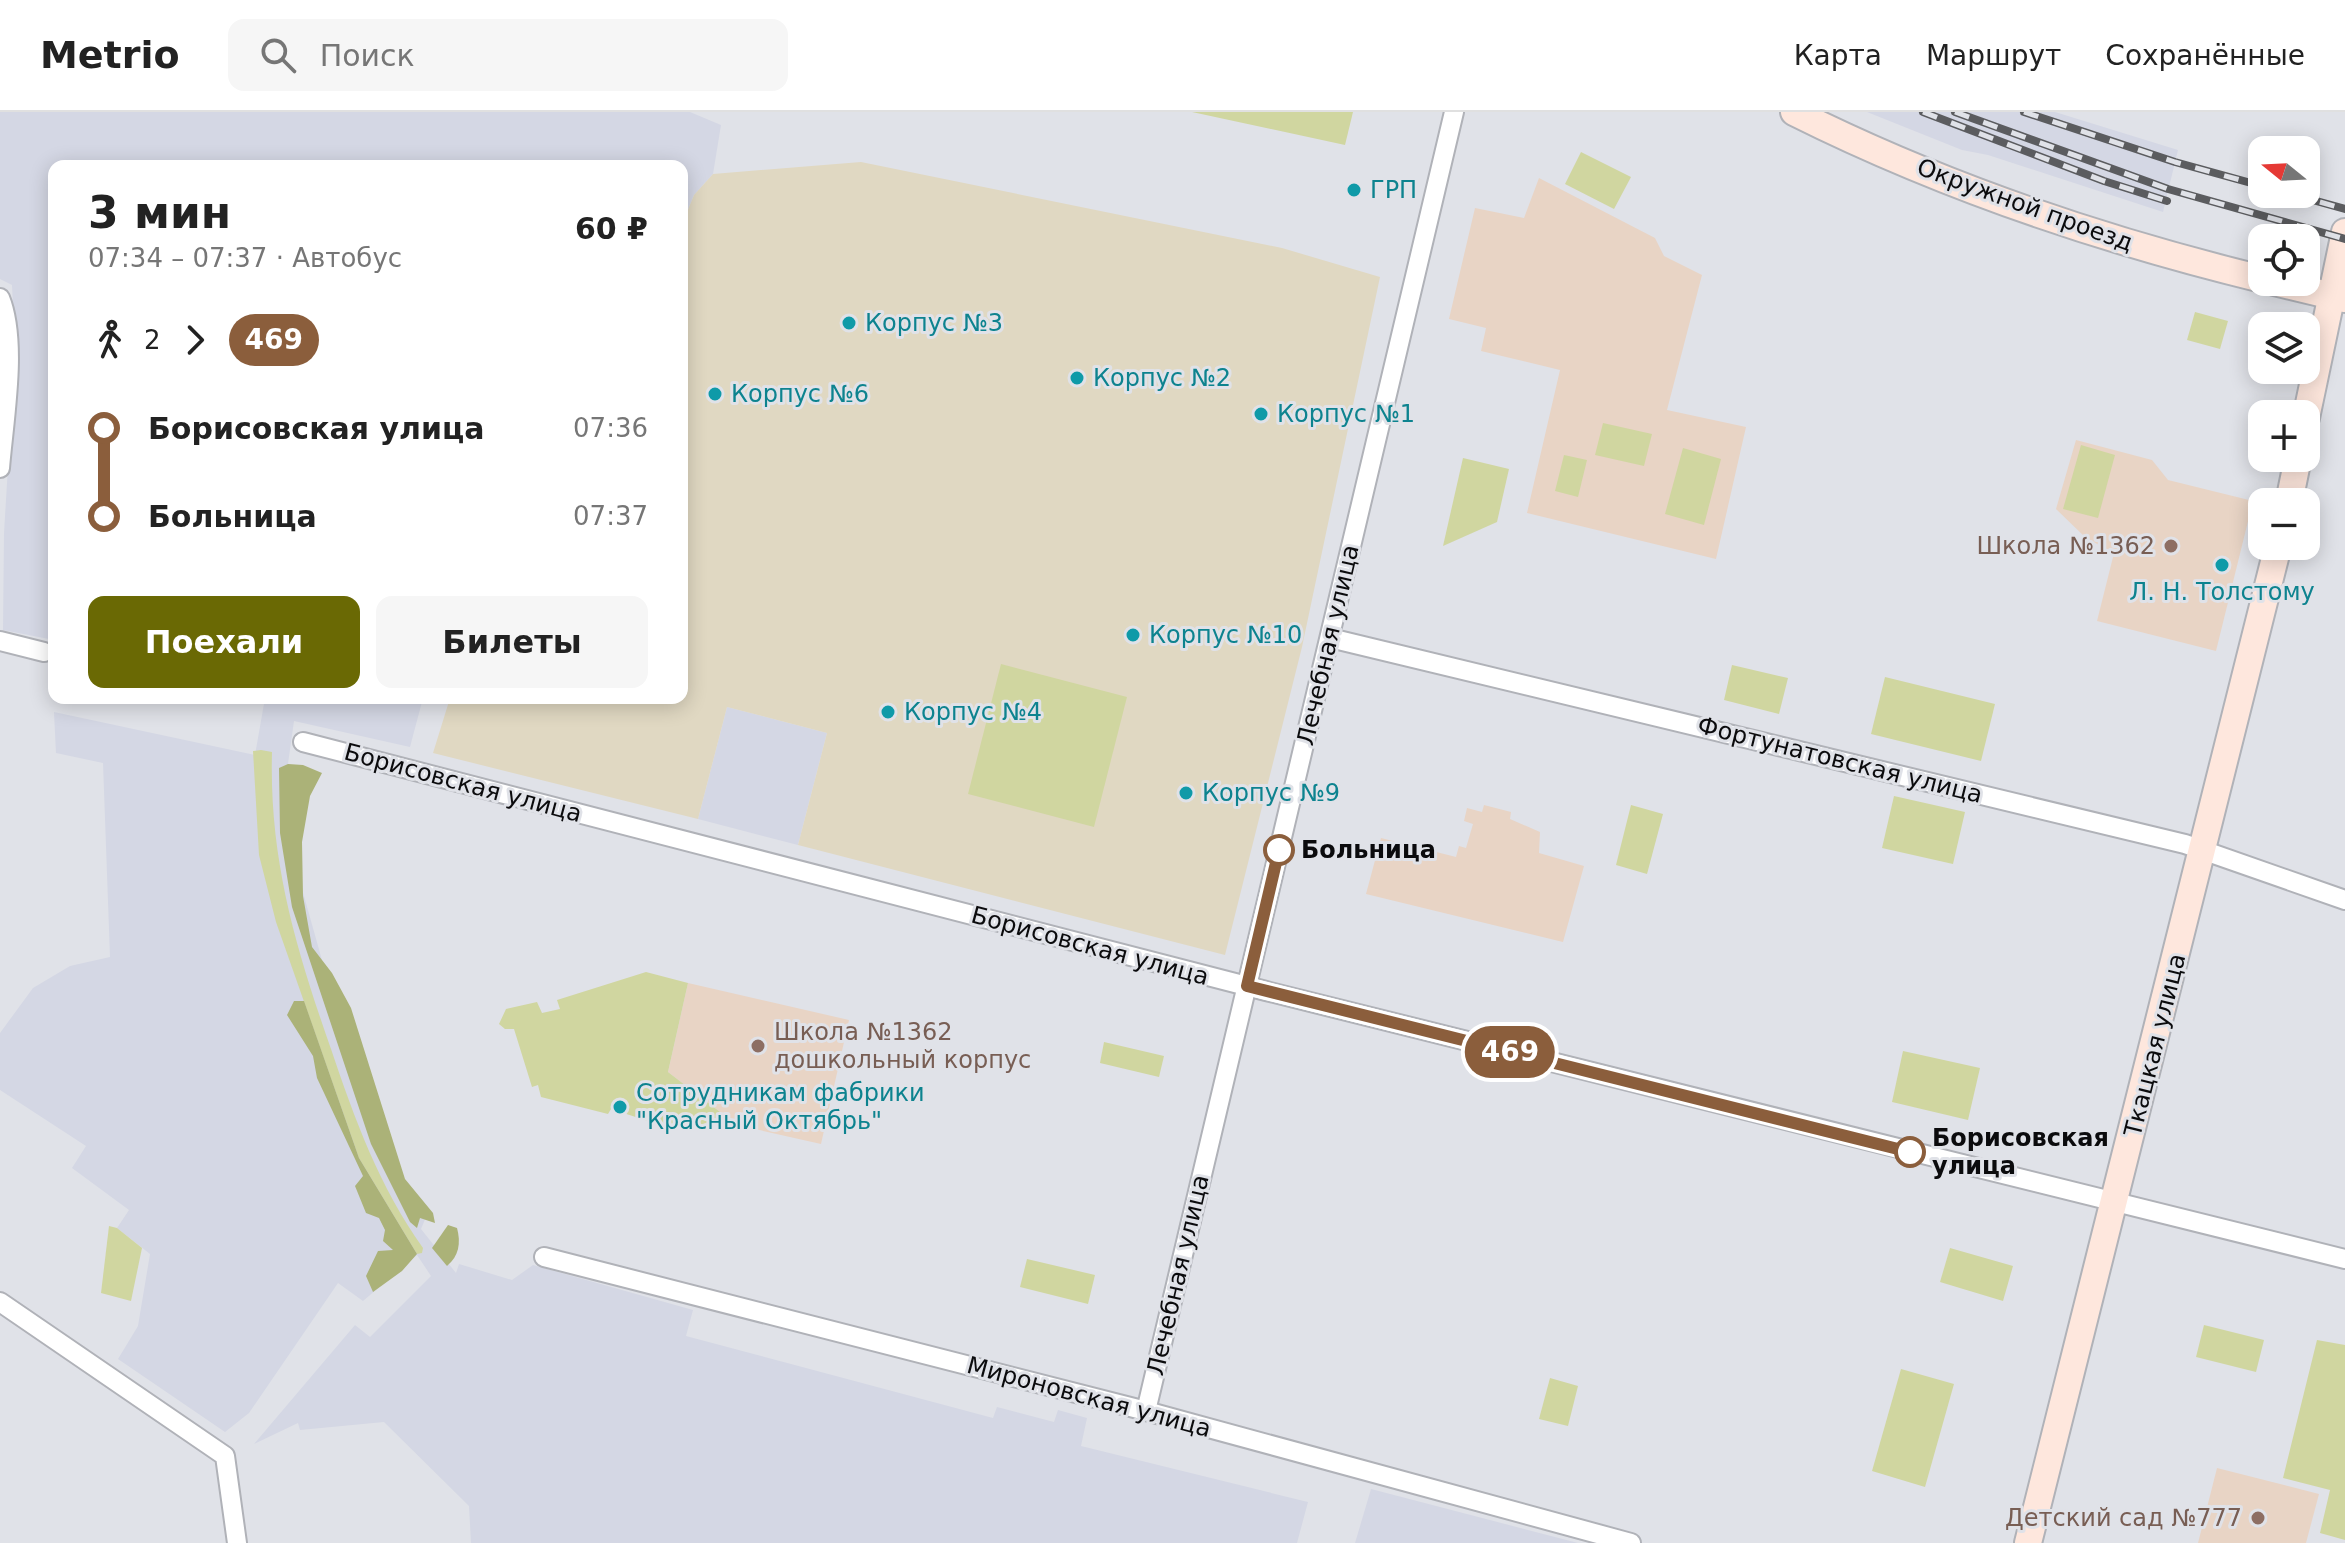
<!DOCTYPE html>
<html lang="ru">
<meta charset="utf-8">
<style>
body{margin:0;font-family:"DejaVu Sans",sans-serif;background:#f6f6f6;color:#222;height:100vh;display:flex;flex-direction:column;font-size:30px;white-space:nowrap}
*{box-sizing:border-box;margin:0}
p{font-size:26px;color:#767676}
.icon{flex:none;width:44px;height:44px;fill:none;stroke:currentColor;stroke-width:2;stroke-linecap:round;stroke-linejoin:round}
.map{position:relative;flex:1;overflow:hidden}
.panel{position:absolute;left:48px;top:48px;width:640px;height:544px;display:flex;flex-direction:column;background:#fff;border-radius:16px;box-shadow:0 4px 20px #0003}
.panel>*{flex:none}
.badge{padding:0 16px;border-radius:26px;font-size:28px;line-height:52px}
.needle{width:52px;rotate:288deg}
.buttons{position:absolute;left:2248px;top:24px;display:grid;gap:16px}
.buttons a{display:grid;place-items:center;width:72px;height:72px;border-radius:16px;background:#fff;box-shadow:0 4px 20px #0003;font-size:40px}
.map>.badge{position:absolute;translate:-50% -50%;box-shadow:0 0 0 4px #fff}
.legs{display:flex;align-items:center;gap:12px;height:88px;padding:0 40px;font-size:26px}
.legs p{margin-inline-start:auto}
.summary{display:flex;align-items:center;justify-content:space-between;height:136px;padding:0 40px}
h1{font-size:44px;font-weight:700;line-height:60px}
.button{display:flex;gap:16px;margin-top:auto;padding:16px 40px}
.button a{flex:1;height:92px;border-radius:16px;background:#6a6904;color:#fff;font-size:32px;font-weight:700;line-height:92px;text-align:center}
.button a+a{background:#f6f6f6;color:#222}
ul{padding:0 40px;list-style:none}
li{display:flex;align-items:center;gap:28px;height:88px;font-size:30px}
li i{display:grid;place-items:center;width:12px;height:100%;margin:0 10px;background:currentColor}
li i::after{content:'';width:20px;height:20px;margin:-10px;border:6px solid;border-radius:50%;background:#fff}
li p{margin-inline-start:auto}
li:first-child i{background:linear-gradient(#0000 50%,currentColor 0)}
li:last-child i{background:linear-gradient(currentColor 50%,#0000 0)}
header{display:flex;align-items:center;gap:48px;box-sizing:border-box;height:112px;padding:0 40px;background:#fff;border-bottom:2px solid #e0e0e0}
header strong{font-size:38px}
nav{display:flex;gap:44px;margin-inline-start:auto;font-size:28px}
.search{width:560px;height:72px;background:#f6f6f6;display:flex;align-items:center;gap:20px;box-sizing:border-box;padding:0 28px;border-radius:16px;color:#767676;font-size:30px}
.map>svg:first-child{display:block}
</style>
<header>
<strong>Metrio</strong>
<div class="search"><svg class="icon" aria-label="search" viewBox="0 0 24 24"><circle cx="10" cy="10" r="6"/><path d="M15 15l6 6"/></svg>Поиск</div>
<nav><a>Карта</a><a>Маршрут</a><a>Сохранённые</a></nav>
</header>
<div class="map">
<svg width="2345" height="1431" viewBox="0 0 2345 1431">
<rect width="100%" height="100%" fill="#e0e2e8"/>
<g fill="#d4d7e4">
<path d="M0,0H690L721,13L713,62L694,83L682,112V54H54V528L3,518L4,421L15,238L12,173L0,167Z"/>
<path d="M1867,0H2055L2178,38L2163,100L1988,43L1962,38Z"/>
<path d="M265,586H423L410,635L294,609L286,666L290,734L373,1030L426,1105L421,1117L456,1161L459,1152L512,1168L533,1153L693,1198L686,1224L993,1306L997,1295L1054,1310L1058,1298L1087,1306L1081,1334L1308,1390L1297,1431H471L469,1394L384,1310L300,1318L298,1311L254,1332L355,1213L370,1225L431,1164L417,1143L363,1189L338,1171L249,1301L225,1320L118,1247L138,1214L150,1142L117,1116L129,1098L72,1056L86,1034L0,978V921L33,876L70,854L110,845L103,651L56,641L54,600L255,643Z"/>
<path d="M727,595L827,621L798,733L698,707Z"/>
<path d="M1371,1377L1578,1431H1355Z"/>
</g>
<g fill="#e8d4c5">
<path d="M1539,66L1655,126L1664,144L1702,163L1667,298L1746,315L1716,447L1527,401L1560,258L1481,239L1486,216L1449,207L1475,96L1524,106Z"/>
<path d="M2076,328L2152,348L2168,368L2253,389L2216,539L2097,509L2114,441L2086,426L2056,397Z"/>
<path d="M1484,693L1511,700L1510,707L1540,720L1539,741L1584,754L1563,830L1366,782L1381,726L1456,745L1459,734L1466,736L1473,712L1464,709L1467,696L1482,700Z"/>
<path d="M688,871L849,908L821,1032L737,1013L668,960Z"/>
<path d="M2217,1356L2319,1382L2306,1431H2198Z"/>
</g>
<path fill="#e0d8c2" d="M861,50L1282,136L1380,165L1302,535L1225,843L798,733L827,621L727,595L698,707L433,641L450,586H682V112L694,83L713,62Z"/>
<g fill="#d0d6a0">
<path d="M1192,0H1353L1345,33Z"/>
<path d="M1581,40L1631,65L1614,97L1565,72Z"/>
<path d="M2195,200L2228,209L2220,237L2187,228Z"/>
<path d="M1603,311L1652,322L1644,354L1595,343Z"/>
<path d="M2081,333L2115,343L2098,406L2063,397Z"/>
<path d="M1683,336L1721,347L1704,413L1665,402Z"/>
<path d="M1564,343L1587,348L1578,385L1555,379Z"/>
<path d="M1463,346L1509,357L1497,410L1443,434Z"/>
<path d="M1001,552L1127,585L1094,715L968,682Z"/>
<path d="M1732,553L1788,566L1779,602L1724,588Z"/>
<path d="M1885,565L1995,592L1981,649L1871,622Z"/>
<path d="M261,638L272,640C269,748 296,837 331,937C355,1008 379,1074 423,1136L422,1141L417,1142L359,1046L276,810L259,743L253,639Z"/>
<path d="M1894,684L1965,700L1953,752L1882,736Z"/>
<path d="M1631,693L1663,702L1647,762L1616,753Z"/>
<path d="M646,860L688,871L668,960L737,1013L654,1011L611,997L608,1002L541,985L538,973L532,975L514,917H505L499,912L506,897L537,890L542,901L560,897L557,888Z"/>
<path d="M1104,930L1164,944L1159,965L1100,951Z"/>
<path d="M1903,939L1980,956L1968,1008L1892,990Z"/>
<path d="M109,1114L117,1116L142,1136L131,1189L101,1181Z"/>
<path d="M1950,1136L2013,1154L2003,1189L1940,1170Z"/>
<path d="M1027,1147L1095,1163L1088,1192L1020,1175Z"/>
<path d="M2204,1213L2264,1228L2256,1260L2196,1245Z"/>
<path d="M2317,1228L2345,1233V1428L2320,1421L2330,1378L2283,1366Z"/>
<path d="M1901,1257L1954,1272L1925,1375L1872,1359Z"/>
<path d="M1550,1266L1578,1274L1568,1314L1539,1307Z"/>
</g>
<g fill="#abb278">
<path d="M288,652L303,653L322,661L310,684L302,730L303,784L312,835L332,861L351,896L405,1067L433,1101L435,1111L420,1106L417,1116L410,1110L371,1032L292,795L280,721L279,656Z"/>
<path d="M294,889H304L359,1046L417,1142L402,1159L373,1180L366,1164L378,1139L393,1138L383,1129L385,1118L379,1106L366,1101L355,1074L363,1064L317,966L313,944L287,903Z"/>
<path d="M448,1113L457,1116C461,1131 459,1144 447,1154L432,1136Z"/>
</g>
<g fill="none" stroke-linecap="round" stroke-linejoin="round">
<defs>
<g id="street">
<path d="M0,186C18,230 4,307 0,356"/>
<path d="M1330,526L2185,732L2345,788"/>
<path d="M0,529L44,540"/>
<path d="M303,630L1266,879L2345,1147"/>
<path d="M544,1145L1146,1299L1631,1431"/>
<path d="M0,1190L225,1344L237,1431"/>
<path d="M1146,1299L1454,0"/>
</g>
<g id="secondary">
<path d="M1794,0C1942,74 2102,128 2262,167"/>
<path d="M2274,170L2345,187"/>
<path d="M2306,306L2345,120"/>
<path d="M2289,390L2298,346"/>
<path d="M2028,1431L2278,434"/>
</g>
</defs>
<use href="#street" stroke="#b0b2b8" stroke-width="22"/>
<use href="#secondary" stroke="#b0b2b8" stroke-width="30"/>
<use href="#street" stroke="#fff" stroke-width="18"/>
<use href="#secondary" stroke="#fee7dd" stroke-width="26"/>
<defs>
<g id="rail">
<path d="M1923,0L2104,69L2167,89"/>
<path d="M1955,0L2168,77L2345,127"/>
<path d="M2024,0L2175,50L2262,74"/>
<path d="M2291,82L2345,97"/>
</g>
</defs>
<use href="#rail" stroke="#5b5c5f" stroke-width="8"/>
<use href="#rail" stroke="#e0e2e8" stroke-width="5" stroke-dasharray="15" stroke-linecap="butt"/>
</g>
<g fill="none" stroke-linecap="round" stroke-linejoin="round">
<defs>
<path id="line-1" d="M1279,738L1247,874L1910,1040"/>
</defs>
<use href="#line-1" stroke="#fff" stroke-width="18"/>
<use href="#line-1" stroke="#8b5e3c" stroke-width="12"/>
</g>
<g fill="#0f9aa8" stroke="#e0e2e8" stroke-width="3">
<circle cx="1354" cy="78" r="8"/>
<circle cx="849" cy="211" r="8"/>
<circle cx="1077" cy="266" r="8"/>
<circle cx="715" cy="282" r="8"/>
<circle cx="1261" cy="302" r="8"/>
<circle cx="2222" cy="453" r="8"/>
<circle cx="1133" cy="523" r="8"/>
<circle cx="888" cy="600" r="8"/>
<circle cx="1186" cy="681" r="8"/>
<circle cx="620" cy="995" r="8"/>
</g>
<g fill="#8d6e63" stroke="#e0e2e8" stroke-width="3">
<circle cx="2171" cy="434" r="8"/>
<circle cx="758" cy="934" r="8"/>
<circle cx="2258" cy="1406" r="8"/>
</g>
<g fill="#fff" stroke="#8b5e3c" stroke-width="4">
<circle cx="1279" cy="738" r="14"/>
<circle cx="1910" cy="1040" r="14"/>
</g>
<g text-anchor="middle" stroke-width="6" stroke-linejoin="round" paint-order="stroke">
<g font-size="24" fill="#0d838f" stroke="#e0e2e8" text-anchor="start">
<text x="1370" y="86">ГРП</text>
<text x="865" y="219">Корпус №3</text>
<text x="1093" y="274">Корпус №2</text>
<text x="731" y="290">Корпус №6</text>
<text x="1277" y="310">Корпус №1</text>
<text x="2222" y="488" text-anchor="middle">Л. Н. Толстому</text>
<text x="1149" y="531">Корпус №10</text>
<text x="904" y="608">Корпус №4</text>
<text x="1202" y="689">Корпус №9</text>
<text x="636" y="989">Сотрудникам фабрики<tspan x="636" dy="28">"Красный Октябрь"</tspan></text>
</g>
<g font-size="24" fill="#0b0b0d" stroke="#e0e2e8">
<text transform="translate(2025 93) rotate(20)" y="8">Окружной проезд</text>
<text transform="translate(1328 533) rotate(-77)" y="8">Лечебная улица</text>
<text transform="translate(1840 648) rotate(14)" y="8">Фортунатовская улица</text>
<text transform="translate(463 671) rotate(15)" y="8">Борисовская улица</text>
<text transform="translate(1090 834) rotate(15)" y="8">Борисовская улица</text>
<text transform="translate(2155 933) rotate(-76)" y="8">Ткацкая улица</text>
<text transform="translate(1178 1163) rotate(-77)" y="8">Лечебная улица</text>
<text transform="translate(1089 1285) rotate(15)" y="8">Мироновская улица</text>
</g>
<g font-size="24" fill="#785e54" stroke="#e0e2e8" text-anchor="end">
<text x="2155" y="442">Школа №1362</text>
<text x="774" y="928" text-anchor="start">Школа №1362<tspan x="774" dy="28">дошкольный корпус</tspan></text>
<text x="2242" y="1414">Детский сад №777</text>
</g>
<g font-size="24" font-weight="bold" fill="#0b0b0d" stroke="#e0e2e8" text-anchor="start">
<text x="1301" y="746">Больница</text>
<text x="1932" y="1034">Борисовская<tspan x="1932" dy="28">улица</tspan></text>
</g>
</g>
</svg>
<div class="buttons">
<a><svg class="needle" viewBox="-14 -14 28 28"><path d="M0-13l5 13h-10z" fill="#e53935"/><path d="M0 13l5-13h-10z" fill="#767676"/></svg></a>
<a><svg class="icon" aria-label="locate" viewBox="0 0 24 24"><circle cx="12" cy="12" r="6"/><path d="M12 2v4M12 18v4M2 12h4M18 12h4"/></svg></a>
<a><svg class="icon" aria-label="layers" viewBox="0 0 24 24"><path d="M12 4l9 5-9 5-9-5zM3 14l9 5 9-5"/></svg></a>
<a>+</a>
<a>−</a>
</div>
<b class="badge" style="left:1510px;top:940px;background:#8b5e3c;color:#fff">469</b>
<section class="panel">
<div class="summary"><div><h1>3 мин</h1><p>07:34 – 07:37 · Автобус</p></div><b>60 ₽</b></div>
<div class="legs"><svg class="icon" aria-label="walk" viewBox="0 0 24 24"><circle cx="13" cy="4" r="2"/><path d="M13 8l-2 6 4 7M11 14l-3 7M7 12l3-4h3l4 4"/></svg>2<svg class="icon" aria-label="forward" viewBox="0 0 24 24"><path d="M9 5l7 7-7 7"/></svg><b class="badge" style="background:#8b5e3c;color:#fff">469</b></div>
<ul>
<li><i style="color:#8b5e3c"></i><b>Борисовская улица</b><p>07:36</p></li>
<li><i style="color:#8b5e3c"></i><b>Больница</b><p>07:37</p></li>
</ul>
<div class="button"><a>Поехали</a><a>Билеты</a></div>
</section>
</div>
